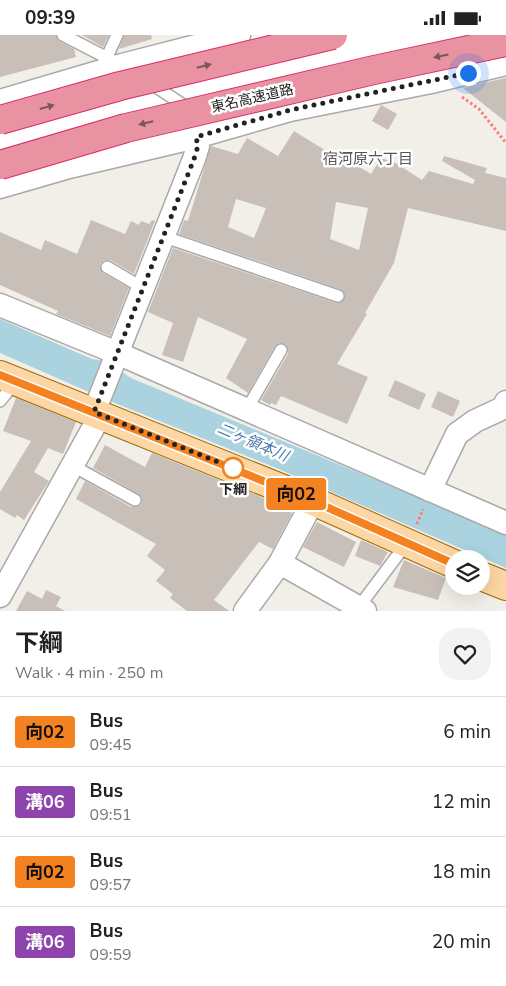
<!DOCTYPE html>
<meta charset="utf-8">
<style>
body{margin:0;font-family:"Nunito Sans","Noto Sans JP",sans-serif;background:#f2f2f2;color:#222;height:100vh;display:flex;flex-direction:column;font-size:19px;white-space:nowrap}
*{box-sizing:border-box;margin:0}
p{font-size:16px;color:#767676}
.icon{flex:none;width:28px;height:28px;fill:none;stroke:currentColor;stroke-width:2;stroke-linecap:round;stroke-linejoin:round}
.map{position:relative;height:576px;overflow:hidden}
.details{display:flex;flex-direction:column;background:#fff;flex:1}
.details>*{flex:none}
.badge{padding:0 10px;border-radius:4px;font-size:18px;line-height:32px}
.tools{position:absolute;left:445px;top:515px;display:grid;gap:10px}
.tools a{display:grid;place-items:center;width:45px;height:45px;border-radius:50%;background:#fff;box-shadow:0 5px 20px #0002;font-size:25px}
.you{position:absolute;width:25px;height:25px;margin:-12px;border:4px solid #fff;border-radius:50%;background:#1a73e8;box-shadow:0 0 0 8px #1a73e833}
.map>.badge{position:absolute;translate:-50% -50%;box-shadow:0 0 0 2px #fff}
.round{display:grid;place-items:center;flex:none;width:52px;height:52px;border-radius:20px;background:#f2f2f2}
.head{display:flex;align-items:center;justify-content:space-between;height:85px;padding:0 15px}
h1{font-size:24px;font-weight:700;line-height:38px}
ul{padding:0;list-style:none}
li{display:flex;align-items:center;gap:15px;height:70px;padding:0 15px;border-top:1px solid #e0e0e0}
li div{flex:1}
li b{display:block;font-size:19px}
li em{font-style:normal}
li .badge{min-width:55px;font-weight:700;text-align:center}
.status{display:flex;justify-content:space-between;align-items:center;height:35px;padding:0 25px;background:#fff;direction:ltr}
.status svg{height:14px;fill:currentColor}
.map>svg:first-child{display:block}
</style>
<div class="status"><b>09:39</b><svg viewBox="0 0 49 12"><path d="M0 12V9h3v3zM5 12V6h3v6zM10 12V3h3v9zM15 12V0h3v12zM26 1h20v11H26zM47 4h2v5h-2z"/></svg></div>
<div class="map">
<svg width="506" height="576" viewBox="0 0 506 576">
<rect width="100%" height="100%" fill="#f2efe9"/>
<path fill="#aad3df" d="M0,284L92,324L106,326L131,343L415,461L427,462L445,474L506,500V533L274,432L105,364L0,318Z"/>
<path fill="#fff" d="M259,0H506L0,152V65L115,33Z"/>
<g fill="#c7bfb8" fill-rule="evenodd">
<path d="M0,0H56L59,6L74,14L76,22L0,42Z"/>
<path d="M82,0H109L103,12Z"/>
<path d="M124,0H151L152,4L119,14Z"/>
<path d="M506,43V87L463,53L478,49Z"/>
<path d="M381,70L397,79L388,95L372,86Z"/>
<path d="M294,96L328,117L330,114L371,139L381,123L394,127L422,145L429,136L473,149L475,145L442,126L444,121L487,133L485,138L506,143V196L408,173L394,228L365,278L367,279L337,329L368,342L347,389L281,361L276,370L271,368L270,370L261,365L288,319V314L285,309L280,308L275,311L248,358L226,343L247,304L198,282L183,327L162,320L173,288L148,277L173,213L336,268L343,266L345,259L340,254L179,199L184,185L188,186L211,111L238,119L247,103L278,121ZM236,164L266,173L254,203L228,192ZM336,167L368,173L359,215L330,204Z"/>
<path d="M91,185L125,199L131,186L139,190L141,186L149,189L152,185L155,186L134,239L110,225H104L100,229L103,238L129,253L110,301L56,279L58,276L0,250V197L41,215L45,205L77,219Z"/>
<path d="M395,345L426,359L419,375L388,361Z"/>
<path d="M438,356L460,366L453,382L431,372Z"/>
<path d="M16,363L76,387L63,419L48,413L34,437L49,446L24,485L17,480L15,483L0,474V457L31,406L3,396Z"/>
<path d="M105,410L145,432L152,418L259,461L292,478L273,514L259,507L214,565L229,576H187L170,563L173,559L156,546L165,535L147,521L156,509L76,464L85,446L131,472H136L141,469L142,464L139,459L93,433Z"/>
<path d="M317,487L356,507L344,532L303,512Z"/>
<path d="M361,505L388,517L380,531L355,521Z"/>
<path d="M404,525L446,543L438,565L393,552Z"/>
<path d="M46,555L61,562L56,571L65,576H16L27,556L42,564Z"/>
</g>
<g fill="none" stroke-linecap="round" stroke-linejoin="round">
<defs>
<g id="service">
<path d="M63,0L121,30"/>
<path d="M107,22L117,0"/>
<path d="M150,48L191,75"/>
<path d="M165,202L338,261"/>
<path d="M107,232L143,253"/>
<path d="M0,366L16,346"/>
<path d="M246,376L281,315"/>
<path d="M73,431L135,465"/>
<path d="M358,573L406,509"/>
</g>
<g id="minor">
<path d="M0,66L122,30L239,0"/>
<path d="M0,152L69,132L196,102L290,75L431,47L506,29"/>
<path d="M0,270L117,318L506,488"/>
<path d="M94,377L194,124L198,111L196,102"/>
<path d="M430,455L457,399L475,386L503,373L506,367"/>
<path d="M280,528L365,576"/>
<path d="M0,561L101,379"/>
<path d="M245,576L280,528L313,466"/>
</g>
<g id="primary">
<path d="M0,340L313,466L454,529"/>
<path d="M481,541L506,551"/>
</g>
</defs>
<use href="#service" stroke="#a9a9a9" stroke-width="14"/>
<use href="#minor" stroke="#a9a9a9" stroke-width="25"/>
<use href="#primary" stroke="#a06b00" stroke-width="30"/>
<g stroke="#fa8072" stroke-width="3" stroke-dasharray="2.5 2.5" stroke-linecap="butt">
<path d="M462,62L479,74L506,108"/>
<path d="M417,489L423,474"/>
</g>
<use href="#service" stroke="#fff" stroke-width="11"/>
<use href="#minor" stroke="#fff" stroke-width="22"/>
<use href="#primary" stroke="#fcd6a4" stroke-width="28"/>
<defs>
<g id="motorway-bridge">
<path d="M0,85L120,51L333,0"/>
<path d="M0,130L126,93L374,35L506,7"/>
</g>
</defs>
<use href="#motorway-bridge" stroke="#dc2a67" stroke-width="30" stroke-linecap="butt"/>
<use href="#motorway-bridge" stroke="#e892a2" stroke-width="28"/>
</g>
<defs><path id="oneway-solid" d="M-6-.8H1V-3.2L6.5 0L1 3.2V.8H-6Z" transform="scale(1.25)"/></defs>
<g fill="#7b545c">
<use href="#oneway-solid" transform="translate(441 21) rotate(168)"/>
<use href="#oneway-solid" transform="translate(204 31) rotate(-14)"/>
<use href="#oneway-solid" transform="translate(47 72) rotate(-16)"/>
<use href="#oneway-solid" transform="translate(146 88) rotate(167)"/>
</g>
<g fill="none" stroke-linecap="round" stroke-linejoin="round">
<defs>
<path id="line" d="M0,340L313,466L454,529"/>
</defs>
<use href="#line" stroke="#fff" stroke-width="11"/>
<use href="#line" stroke="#f58220" stroke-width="8"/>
<path stroke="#222" stroke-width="5" stroke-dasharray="0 9" d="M233,433L94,377L194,124L198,111L196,102L290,75L468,38"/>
</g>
<circle fill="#fff" stroke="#f58220" stroke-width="2.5" cx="233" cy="433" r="10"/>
<g text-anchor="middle" stroke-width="5" stroke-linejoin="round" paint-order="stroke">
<g font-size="14" fill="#222" stroke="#fff">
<text transform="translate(252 63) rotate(-13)" y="5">東名高速道路</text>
</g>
<g font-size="14" font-weight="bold" fill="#222" stroke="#fff">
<text x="233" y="459">下綱</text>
</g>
<g font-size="15" fill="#555" stroke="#fff">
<text x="368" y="129">宿河原六丁目</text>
</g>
<g font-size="15" font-style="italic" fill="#4a7aab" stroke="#fff">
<text transform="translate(253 407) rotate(23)" y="5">二ヶ領本川</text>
</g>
</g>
</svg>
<div class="tools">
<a><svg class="icon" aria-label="layers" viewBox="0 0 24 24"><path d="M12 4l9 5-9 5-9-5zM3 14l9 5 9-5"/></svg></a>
</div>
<div class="you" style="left:468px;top:38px"></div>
<b class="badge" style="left:296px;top:459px;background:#f58220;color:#111">向02</b>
</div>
<section class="details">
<div class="head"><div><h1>下綱</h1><p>Walk · 4 min · 250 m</p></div><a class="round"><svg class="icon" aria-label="heart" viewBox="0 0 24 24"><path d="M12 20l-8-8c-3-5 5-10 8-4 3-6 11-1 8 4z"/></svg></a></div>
<ul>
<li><span class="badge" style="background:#f58220;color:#111">向02</span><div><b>Bus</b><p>09:45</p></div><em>6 min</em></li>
<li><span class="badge" style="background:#8e44ad;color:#fff">溝06</span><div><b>Bus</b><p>09:51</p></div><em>12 min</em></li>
<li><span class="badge" style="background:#f58220;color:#111">向02</span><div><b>Bus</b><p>09:57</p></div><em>18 min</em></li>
<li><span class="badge" style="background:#8e44ad;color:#fff">溝06</span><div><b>Bus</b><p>09:59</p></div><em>20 min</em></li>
</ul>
</section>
